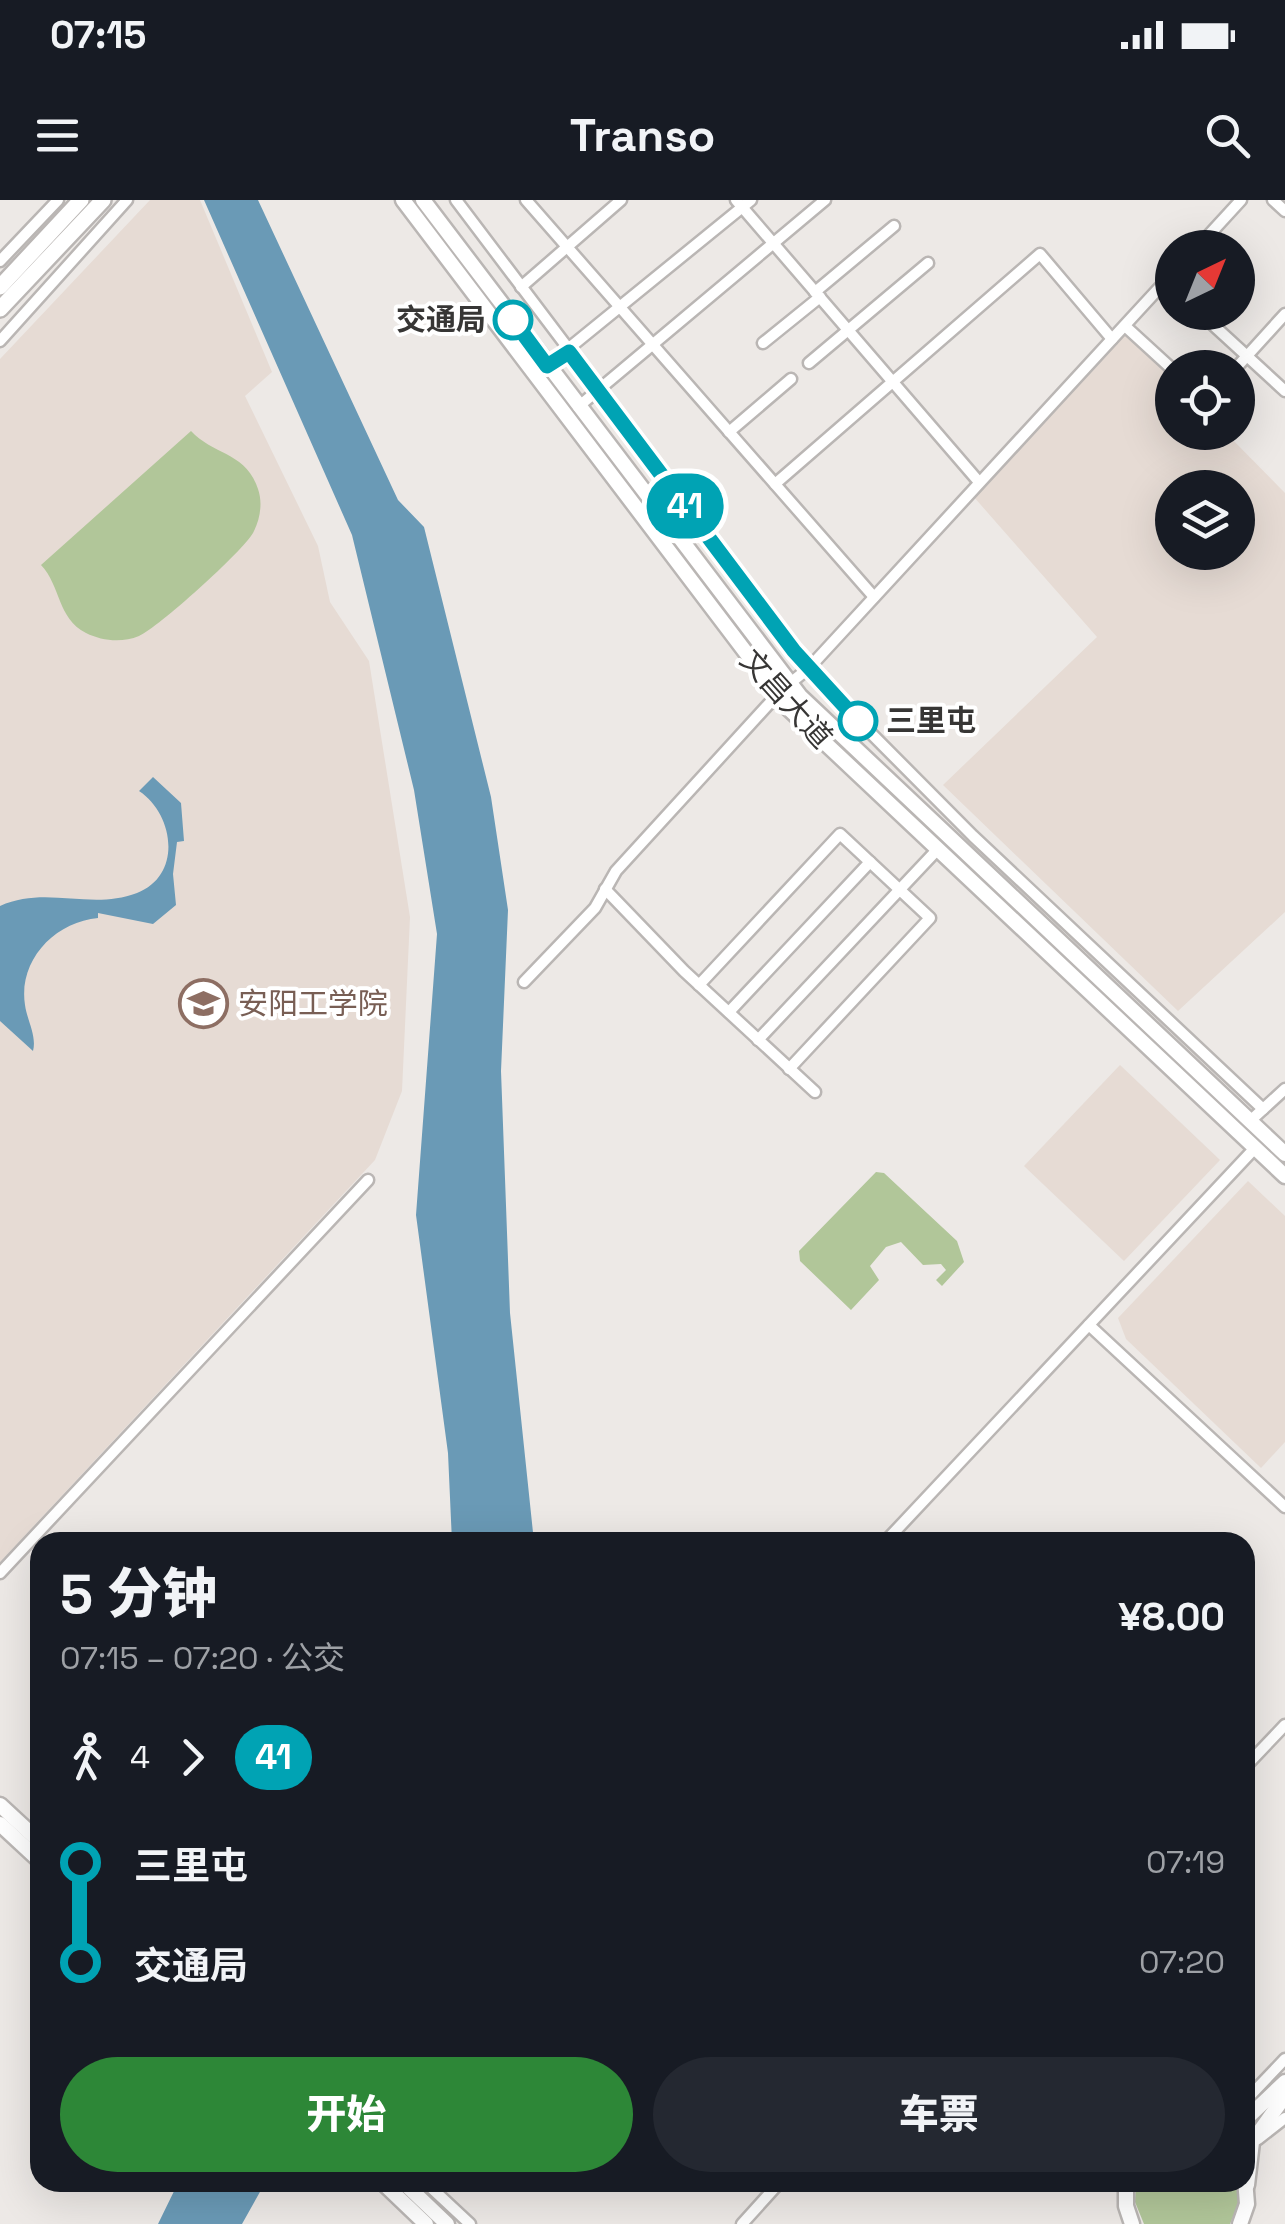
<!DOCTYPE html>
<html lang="zh">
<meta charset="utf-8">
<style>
body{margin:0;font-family:"Space Grotesk","Noto Sans SC",sans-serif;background:#242831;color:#f1f3f6;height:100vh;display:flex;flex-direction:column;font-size:38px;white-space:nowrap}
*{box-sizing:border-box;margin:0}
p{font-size:32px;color:#9ea1a6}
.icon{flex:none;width:55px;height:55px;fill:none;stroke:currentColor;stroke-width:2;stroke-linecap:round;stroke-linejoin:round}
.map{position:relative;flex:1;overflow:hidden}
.drawer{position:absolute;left:30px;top:1332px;width:1225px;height:660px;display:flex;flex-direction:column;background:#171b24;border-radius:30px;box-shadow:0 10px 40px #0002}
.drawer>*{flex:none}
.badge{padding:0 20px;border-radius:32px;font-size:35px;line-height:65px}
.needle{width:65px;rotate:43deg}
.fabs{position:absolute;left:1155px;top:30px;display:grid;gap:20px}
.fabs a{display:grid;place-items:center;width:100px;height:100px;border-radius:50%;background:#171b24;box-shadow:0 10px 40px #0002;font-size:50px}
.map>.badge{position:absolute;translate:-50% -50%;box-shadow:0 0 0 5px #fff}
.legs{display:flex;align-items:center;gap:15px;height:110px;padding:0 30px;font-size:32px}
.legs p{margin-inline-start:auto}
.summary{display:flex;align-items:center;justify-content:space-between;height:170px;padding:0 30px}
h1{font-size:55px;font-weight:800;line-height:75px}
.action{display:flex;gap:20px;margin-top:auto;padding:20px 30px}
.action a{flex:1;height:115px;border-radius:60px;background:#2d8737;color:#fff;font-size:40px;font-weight:800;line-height:115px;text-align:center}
.action a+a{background:#242831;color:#f1f3f6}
ul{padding:0 30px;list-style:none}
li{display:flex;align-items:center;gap:35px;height:100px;font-size:38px}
li i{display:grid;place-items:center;width:15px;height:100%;margin:0 12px;background:currentColor}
li i::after{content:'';width:25px;height:25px;margin:-12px;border:8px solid;border-radius:50%;background:#171b24}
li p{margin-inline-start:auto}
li:first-child i{background:linear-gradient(#0000 50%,currentColor 0)}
li:last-child i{background:linear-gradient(currentColor 50%,#0000 0)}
.status{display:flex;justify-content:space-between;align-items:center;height:70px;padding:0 50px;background:#171b24;direction:ltr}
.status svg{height:28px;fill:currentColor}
header{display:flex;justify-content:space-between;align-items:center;height:130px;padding:0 30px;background:#171b24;font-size:45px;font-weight:800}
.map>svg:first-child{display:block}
</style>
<div class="status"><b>07:15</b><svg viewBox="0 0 49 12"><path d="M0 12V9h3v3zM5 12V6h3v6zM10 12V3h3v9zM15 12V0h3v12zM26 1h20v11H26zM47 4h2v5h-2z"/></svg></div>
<header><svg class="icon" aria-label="menu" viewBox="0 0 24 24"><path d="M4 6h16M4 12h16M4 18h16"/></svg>Transo<svg class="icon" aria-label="search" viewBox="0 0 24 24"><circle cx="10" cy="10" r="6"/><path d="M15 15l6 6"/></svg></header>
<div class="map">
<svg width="1285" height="2024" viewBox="0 0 1285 2024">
<rect width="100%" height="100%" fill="#ede9e6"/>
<g fill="#e6dbd4" fill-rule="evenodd">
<path d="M150,0H200L272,172L245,196L318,346L330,402L369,461L410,717L402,891L375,960L0,1362V159Z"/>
<path d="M1128,130L1172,177V232L1226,233L1285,293V712L1178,811L943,585L1097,437L973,296ZM1172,288H1238V352H1172Z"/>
<path d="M1120,865L1220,960L1124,1061L1024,966Z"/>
<path d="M1248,981L1285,1016V1242L1261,1268L1126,1139L1118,1118Z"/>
</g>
<g fill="#b1c699">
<path d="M191,231C213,255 246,252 258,289C263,303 260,320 253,333C243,351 158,428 139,436C122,443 102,441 86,433C57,418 61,386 41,365Z"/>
<path d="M876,972L884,973L957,1041L964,1062L942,1086L936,1080L946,1070L941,1064L923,1065L901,1042L886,1047L870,1066L879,1080L851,1110L800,1061L799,1051Z"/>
<path d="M1238,1983V2005L1230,2024H1144L1135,2002L1136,1983Z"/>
</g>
<g fill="#6a9ab6">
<path d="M204,0H258L398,300L424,327L491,597L508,710L501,871L510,1113L534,1342H452L448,1253L416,1015L437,734L414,590L352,335Z"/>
<path d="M153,577L181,603L184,641L177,642L173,674L176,705L153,724L98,713V718C55,722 18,760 25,805C27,820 37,836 33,851L0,821V706C47,685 90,711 137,693C183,675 174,614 139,591Z"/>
<path d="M178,1983V1982L265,1983L242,2024H158Z"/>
</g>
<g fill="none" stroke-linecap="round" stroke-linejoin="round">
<defs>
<g id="minor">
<path d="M456,0L821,483L973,636L1263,909"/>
<path d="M526,0L874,397"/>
<path d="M736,0L979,282"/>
<path d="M1273,0L1285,11"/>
<path d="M1197,48L1241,0"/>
<path d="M0,61L58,0"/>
<path d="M521,87L621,0"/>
<path d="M815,92L894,26"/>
<path d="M1199,112L1285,191"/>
<path d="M1125,126L1172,169"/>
<path d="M0,141L127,0"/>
<path d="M763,143L820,97"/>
<path d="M809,163L928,63"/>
<path d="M547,166L751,0"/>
<path d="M1236,168L1285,114"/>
<path d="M578,207L825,0"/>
<path d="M729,232L791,179"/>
<path d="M775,284L1040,54L1112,139"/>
<path d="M789,484L809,468L1172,74"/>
<path d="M605,689L684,771L815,892"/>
<path d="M524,782L595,708L616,671L777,495"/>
<path d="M699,785L840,634L930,718L789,869"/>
<path d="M729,812L870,662"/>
<path d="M758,840L937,650"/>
<path d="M1250,921L1285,889"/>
<path d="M1089,1125L1285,1307"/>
<path d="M885,1342L1255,948"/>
<path d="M0,1373L368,980"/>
<path d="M1245,1567L1285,1525"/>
<path d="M1245,1901L1285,1859"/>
<path d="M1258,1939L1285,1918"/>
<path d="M425,1982L470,2024"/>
<path d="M742,2024L780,1982"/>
</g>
<g id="major">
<path d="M403,0L788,508L1285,976"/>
<path d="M423,0L800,496L1285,954"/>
<path d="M0,1605L40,1642"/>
<path d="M0,1624L40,1661"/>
<path d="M1245,1920L1285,1882"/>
<path d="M382,1982L426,2024"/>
<path d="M403,1982L447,2024"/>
<path d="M1126,1982V2006L1132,2024"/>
<path d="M1247,1985L1252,1942L1285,1896"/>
<path d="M1240,2024L1247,2004L1245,1979"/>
</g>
<g id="highway">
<path d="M0,87L81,0"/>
<path d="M0,109L103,0"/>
</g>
</defs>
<use href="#minor" stroke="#bab6b4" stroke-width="15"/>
<use href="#major" stroke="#bab6b4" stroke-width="19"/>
<use href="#highway" stroke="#bab6b4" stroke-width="20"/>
<use href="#minor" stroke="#fff" stroke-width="10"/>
<use href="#major" stroke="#fff" stroke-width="14"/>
<use href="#highway" stroke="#fff" stroke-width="15"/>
</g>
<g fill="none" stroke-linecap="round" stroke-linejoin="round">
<defs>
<path id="line-1" d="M513,120L547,166L569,152L794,451L858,521"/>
</defs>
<use href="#line-1" stroke="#fff" stroke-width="22"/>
<use href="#line-1" stroke="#00a3b4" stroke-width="15"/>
</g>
<defs>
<symbol id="university-ring" viewBox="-11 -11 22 22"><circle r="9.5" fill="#fff" stroke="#8d6e63" stroke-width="1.5"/><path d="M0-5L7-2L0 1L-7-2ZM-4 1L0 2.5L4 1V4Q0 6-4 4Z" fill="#8d6e63"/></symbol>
</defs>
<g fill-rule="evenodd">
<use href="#university-ring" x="176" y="776" width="55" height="55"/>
</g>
<g fill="#fff" stroke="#00a3b4" stroke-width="5">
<circle cx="513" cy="120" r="18"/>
<circle cx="858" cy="521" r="18"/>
</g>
<g text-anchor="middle" stroke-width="8" stroke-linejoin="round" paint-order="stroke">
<g font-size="30" font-weight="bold" fill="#373635" stroke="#fff" text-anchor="end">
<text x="486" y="130">交通局</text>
<text x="886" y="531" text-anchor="start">三里屯</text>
</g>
<g font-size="30" fill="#373635" stroke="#fff">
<text transform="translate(786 499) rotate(48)" y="10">文昌大道</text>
</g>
<g font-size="30" fill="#785e54" stroke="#fff" text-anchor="start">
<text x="238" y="814">安阳工学院</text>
</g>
</g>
</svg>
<div class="fabs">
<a><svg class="needle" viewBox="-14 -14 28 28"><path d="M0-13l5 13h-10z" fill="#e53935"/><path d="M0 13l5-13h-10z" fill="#9ea1a6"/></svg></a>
<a><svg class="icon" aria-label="locate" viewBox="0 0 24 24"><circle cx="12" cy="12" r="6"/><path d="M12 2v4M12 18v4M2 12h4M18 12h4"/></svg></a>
<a><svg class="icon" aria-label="layers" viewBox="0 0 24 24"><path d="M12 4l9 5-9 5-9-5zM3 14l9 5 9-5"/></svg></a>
</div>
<b class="badge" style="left:685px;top:306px;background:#00a3b4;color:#fff">41</b>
<section class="drawer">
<div class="summary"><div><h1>5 分钟</h1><p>07:15 – 07:20 · 公交</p></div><b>¥8.00</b></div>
<div class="legs"><svg class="icon" aria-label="walk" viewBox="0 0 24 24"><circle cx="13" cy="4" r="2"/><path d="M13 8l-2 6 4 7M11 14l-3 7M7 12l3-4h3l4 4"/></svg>4<svg class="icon" aria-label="forward" viewBox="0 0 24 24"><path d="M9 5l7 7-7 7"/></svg><b class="badge" style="background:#00a3b4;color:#fff">41</b></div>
<ul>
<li><i style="color:#00a3b4"></i><b>三里屯</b><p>07:19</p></li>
<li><i style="color:#00a3b4"></i><b>交通局</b><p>07:20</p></li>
</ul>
<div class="action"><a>开始</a><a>车票</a></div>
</section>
</div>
